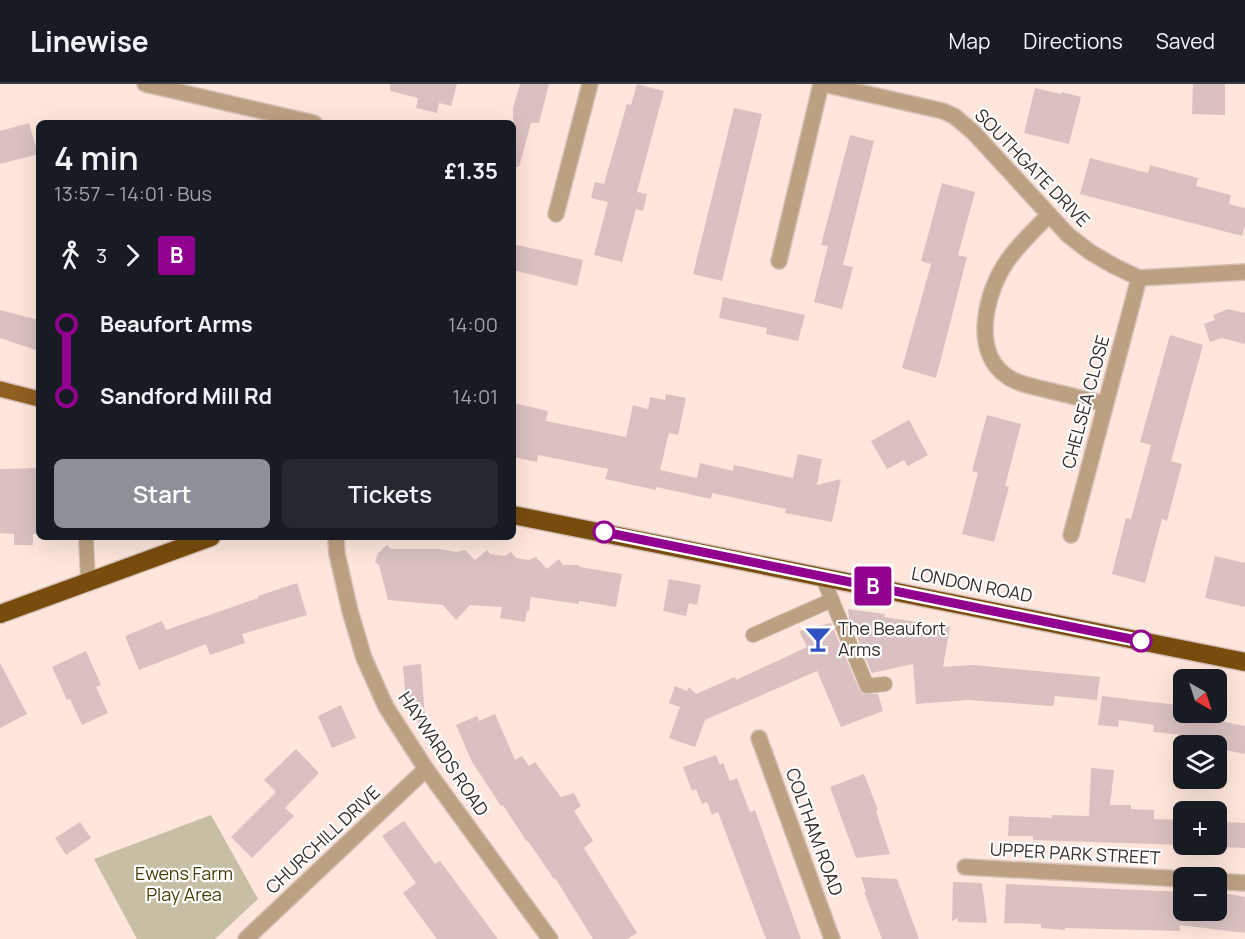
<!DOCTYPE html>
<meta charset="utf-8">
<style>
body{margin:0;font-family:Manrope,sans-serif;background:#242831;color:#f1f3f6;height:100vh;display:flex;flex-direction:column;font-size:22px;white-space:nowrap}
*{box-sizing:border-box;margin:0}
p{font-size:20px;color:#9ea1a6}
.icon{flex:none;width:33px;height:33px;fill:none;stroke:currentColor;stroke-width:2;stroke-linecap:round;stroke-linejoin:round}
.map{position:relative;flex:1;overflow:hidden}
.sheet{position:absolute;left:36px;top:36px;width:480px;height:420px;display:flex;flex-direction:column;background:#171b24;border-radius:9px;box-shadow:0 6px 24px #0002}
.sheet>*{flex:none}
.badge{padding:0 12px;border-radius:4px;font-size:21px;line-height:39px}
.needle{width:39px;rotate:141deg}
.fabs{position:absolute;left:1173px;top:585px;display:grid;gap:12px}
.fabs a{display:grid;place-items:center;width:54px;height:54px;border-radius:9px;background:#171b24;box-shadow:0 6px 24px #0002;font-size:30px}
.map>.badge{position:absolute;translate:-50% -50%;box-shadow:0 0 0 3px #fff}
.legs{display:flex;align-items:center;gap:9px;height:66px;padding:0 18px;font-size:20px}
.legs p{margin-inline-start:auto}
.overview{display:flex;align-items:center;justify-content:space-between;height:102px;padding:0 18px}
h1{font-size:33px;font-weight:600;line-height:45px}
.button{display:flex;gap:12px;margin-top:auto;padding:12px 18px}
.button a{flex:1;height:69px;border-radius:9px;background:#8c9099;color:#fff;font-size:24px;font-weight:600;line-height:69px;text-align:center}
.button a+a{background:#242831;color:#f1f3f6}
ul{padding:0 18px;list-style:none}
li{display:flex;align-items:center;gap:21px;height:72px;font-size:22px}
li i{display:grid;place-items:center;width:9px;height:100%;margin:0 8px;background:currentColor}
li i::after{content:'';width:15px;height:15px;margin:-8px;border:4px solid;border-radius:50%;background:#171b24}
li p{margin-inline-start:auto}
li:first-child i{background:linear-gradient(#0000 50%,currentColor 0)}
li:last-child i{background:linear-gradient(currentColor 50%,#0000 0)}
header{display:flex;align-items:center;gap:36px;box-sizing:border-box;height:84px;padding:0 30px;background:#171b24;border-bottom:2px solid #363941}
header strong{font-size:28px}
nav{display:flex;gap:33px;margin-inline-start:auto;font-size:21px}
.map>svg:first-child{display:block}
</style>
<header>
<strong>Linewise</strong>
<nav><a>Map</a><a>Directions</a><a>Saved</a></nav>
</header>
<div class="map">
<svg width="1245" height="855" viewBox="0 0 1245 855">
<rect width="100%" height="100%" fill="#fee6dc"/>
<path fill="#c6bfa4" d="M211,731L258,815L215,855H137L94,775Z"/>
<g fill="#dac0c1">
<path d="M390,0H457L451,22L439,19L437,29L416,24L418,14L390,7Z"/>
<path d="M520,0H549L539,39H531L519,83H513V24Z"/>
<path d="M637,0L664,7L637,108L647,110L643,127L636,125L622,178L594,171L608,118L591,114L595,98L604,100L627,20L631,21Z"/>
<path d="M1193,0H1225V31L1192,30Z"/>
<path d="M1035,4L1061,10L1062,8L1081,13L1069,60L1024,49Z"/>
<path d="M734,24L762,30L722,197L693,190Z"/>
<path d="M29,39L38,70L0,80V47Z"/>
<path d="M850,51L874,57L843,181L853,183L842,225L814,218L828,162L821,161Z"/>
<path d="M1090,74L1148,89L1150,81L1198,94L1196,102L1231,111L1229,120L1245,124V142L1242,152L1080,110Z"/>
<path d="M942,99L975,108L958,171L967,173L936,294L902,284L931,180L921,177Z"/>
<path d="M513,160L583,176L577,202L513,186Z"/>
<path d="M723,213L805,231L798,257L766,250L767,244L719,234Z"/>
<path d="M1228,225L1245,229V260L1222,254L1210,258L1204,240L1215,236L1213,231Z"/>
<path d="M0,226L39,236V267L0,254Z"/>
<path d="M1170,251L1203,261L1171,377L1182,380L1167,437L1162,435L1145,499L1112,490L1126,434L1131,435L1151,361L1140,358Z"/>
<path d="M666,310L686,314L678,351L669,349L660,386L697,394L700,379L733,387L734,381L793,394L798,370L822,375L817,401L841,395L832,438L785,429L786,425L712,409L711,415L656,403V406L605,395L608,385L538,371L537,378L513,373V319L548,327L546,337L626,353L633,321L648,325L650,313L665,316Z"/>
<path d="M987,331L1021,340L1005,402L1009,403L994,458L962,450L978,389L972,387Z"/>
<path d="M909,336L928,371L908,382L904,376L887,385L871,357Z"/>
<path d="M39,384V450H33V461H14V450L0,449V385Z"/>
<path d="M387,461L391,465H439L456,468L465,466L475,476L487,466L490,470L505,472L511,468L516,474L529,476L536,473L547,485L559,475L563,481H578L580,483L622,490L616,523L579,517V520L531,513L529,527H527L525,538L500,534L502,523L470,521L456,536L443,521L388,516L379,481L375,478L378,469Z"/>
<path d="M1215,472L1245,479V523L1205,514Z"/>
<path d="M669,495L701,501L697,521L689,519L686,532L663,527Z"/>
<path d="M297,499L307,531L242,550L245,559L210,571L206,560L139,586L125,552L162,537L166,546L258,514V512Z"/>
<path d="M848,525L885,530L884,533L950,543L943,583L974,581L1100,593L1097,616L1055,612L1053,622L968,616L916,620L913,580L872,589L873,592L849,534Z"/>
<path d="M831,539L859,605L863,610H878L883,627L841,643L817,587L705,636L695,663L669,654L680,623L669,619L675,602L687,607L689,603L696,610L735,593L736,596L807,563L799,547Z"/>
<path d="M86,567L101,601L96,603L108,629L82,641L70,615L67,616L52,583Z"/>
<path d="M0,579L27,630L0,644Z"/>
<path d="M421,580L426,647L422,648L405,607L403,582Z"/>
<path d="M1102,612L1177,621L1176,628L1245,642V670L1216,664V662H1195L1179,658L1181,651L1153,648L1154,641L1119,636L1118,643L1098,641Z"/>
<path d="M341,621L356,654L332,664L318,632Z"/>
<path d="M495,630L515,676L522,672L529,682L535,678L561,713L574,709L581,722L574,727L593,757L584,764L637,849L627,855H593L555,794L554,795L528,757L527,758L503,721L501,722L472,678L456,641L477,632L479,637Z"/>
<path d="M296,665L319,689L285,724L294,732L252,774L231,753L276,708L264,696Z"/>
<path d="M716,671L720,681L723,679L730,697L737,694L750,728L755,726L801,855H766L718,728L712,731L707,718L702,720L696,705L692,707L683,683Z"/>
<path d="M1091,684L1114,686L1110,721H1131V725L1154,726V735L1184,736V761L1033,756V752H1008L1009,732L1052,734V731L1089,732Z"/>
<path d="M864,690L878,726L876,727L890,770L856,774L830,703Z"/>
<path d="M404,737L435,780L440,777L498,855H437L403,809L416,799L382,752Z"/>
<path d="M80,738L91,754L66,771L55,754Z"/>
<path d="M1219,738L1245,739V764L1218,763Z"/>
<path d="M861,793L897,795L919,855H882L864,808H866Z"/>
<path d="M953,798L982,799L987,839L958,838V834L952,837Z"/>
<path d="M1006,800L1182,808L1181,826H1216L1218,808L1245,813V849L1180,841V847L1065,844V846L1041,844V840L1004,839Z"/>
</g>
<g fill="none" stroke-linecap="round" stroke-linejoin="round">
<defs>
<g id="lane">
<path d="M86,453L88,497"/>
<path d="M822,492L867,602L885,600"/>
<path d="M753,551L832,516"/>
</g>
<g id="street">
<path d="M145,0L314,39"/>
<path d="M823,0L943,27L954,32L973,48L1068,151L1090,168L1114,182L1139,194L1245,188"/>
<path d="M556,130L590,0"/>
<path d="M1048,132C1034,146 1019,160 1008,176C986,206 970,269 1008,293C1018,300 1031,302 1043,305C1063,310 1084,315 1105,320"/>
<path d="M779,177L821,0"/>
<path d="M1071,451L1139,194"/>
<path d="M336,453L337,470L350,527L364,574L386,623L426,685L550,855"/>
<path d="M759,654L832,855"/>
<path d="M965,783L1184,795"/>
<path d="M1216,797L1245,799"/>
<path d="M246,855L426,685"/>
</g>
<path id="primary" d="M0,305L39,315"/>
<g id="highway">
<path d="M513,431L1245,578"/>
<path d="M0,530L211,453"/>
</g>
</defs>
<use href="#lane" stroke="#d6c1b8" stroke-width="16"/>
<use href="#street" stroke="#d6c1b8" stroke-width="18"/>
<use href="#primary" stroke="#d6c1b8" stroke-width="18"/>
<use href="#highway" stroke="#d6c1b8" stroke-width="21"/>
<use href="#lane" stroke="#bca082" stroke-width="14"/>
<use href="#street" stroke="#bca082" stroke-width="15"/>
<use href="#primary" stroke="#905f21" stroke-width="15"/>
<use href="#highway" stroke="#784c0d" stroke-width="18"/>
</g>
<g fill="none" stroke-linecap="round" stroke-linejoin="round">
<defs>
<path id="line-1" d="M604,448L1141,557"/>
</defs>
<use href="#line-1" stroke="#fff" stroke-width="14"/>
<use href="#line-1" stroke="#91008e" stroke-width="9"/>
</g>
<defs>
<symbol id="bar-bare" viewBox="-9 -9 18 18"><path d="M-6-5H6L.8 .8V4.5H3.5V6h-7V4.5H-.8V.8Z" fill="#3052c2" stroke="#fff" stroke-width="2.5" paint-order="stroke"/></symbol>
</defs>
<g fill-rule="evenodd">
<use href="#bar-bare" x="799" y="536" width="38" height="38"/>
</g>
<g fill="#fff" stroke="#91008e" stroke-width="3">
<circle cx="604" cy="448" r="10"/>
<circle cx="1141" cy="557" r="10"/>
</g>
<g text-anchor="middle" stroke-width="4.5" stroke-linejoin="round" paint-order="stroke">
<g font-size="18" fill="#362d29" stroke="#fff">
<text transform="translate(1032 84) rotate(46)" y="6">SOUTHGATE DRIVE</text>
<text transform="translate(1086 318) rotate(-75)" y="6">CHELSEA CLOSE</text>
<text transform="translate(972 501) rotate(11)" y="6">LONDON ROAD</text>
<text transform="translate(443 670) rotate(56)" y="6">HAYWARDS ROAD</text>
<text transform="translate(814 748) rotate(70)" y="6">COLTHAM ROAD</text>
<text transform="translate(323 756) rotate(-43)" y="6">CHURCHILL DRIVE</text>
<text transform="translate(1075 770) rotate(3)" y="6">UPPER PARK STREET</text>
</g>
<g font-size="18" fill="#362d29" stroke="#fff" text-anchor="start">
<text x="838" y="551">The Beaufort<tspan x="838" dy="21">Arms</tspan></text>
</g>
<g font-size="18" fill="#483c06" stroke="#fff">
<text x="184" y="796">Ewens Farm<tspan x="184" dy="21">Play Area</tspan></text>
</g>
</g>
</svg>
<div class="fabs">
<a><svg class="needle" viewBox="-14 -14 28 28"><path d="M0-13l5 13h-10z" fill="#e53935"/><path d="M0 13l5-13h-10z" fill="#9ea1a6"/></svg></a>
<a><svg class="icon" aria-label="layers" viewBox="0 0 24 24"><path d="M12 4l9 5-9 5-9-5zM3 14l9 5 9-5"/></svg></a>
<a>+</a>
<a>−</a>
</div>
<b class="badge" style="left:873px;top:502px;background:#91008e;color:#fff">B</b>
<section class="sheet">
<div class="overview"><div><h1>4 min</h1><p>13:57 – 14:01 · Bus</p></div><b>£1.35</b></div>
<div class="legs"><svg class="icon" aria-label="walk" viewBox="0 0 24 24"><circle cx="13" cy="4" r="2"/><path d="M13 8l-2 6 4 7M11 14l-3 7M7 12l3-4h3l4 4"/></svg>3<svg class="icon" aria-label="forward" viewBox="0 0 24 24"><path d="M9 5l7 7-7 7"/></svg><b class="badge" style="background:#91008e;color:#fff">B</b></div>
<ul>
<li><i style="color:#91008e"></i><b>Beaufort Arms</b><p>14:00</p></li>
<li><i style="color:#91008e"></i><b>Sandford Mill Rd</b><p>14:01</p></li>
</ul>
<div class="button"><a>Start</a><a>Tickets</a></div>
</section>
</div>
